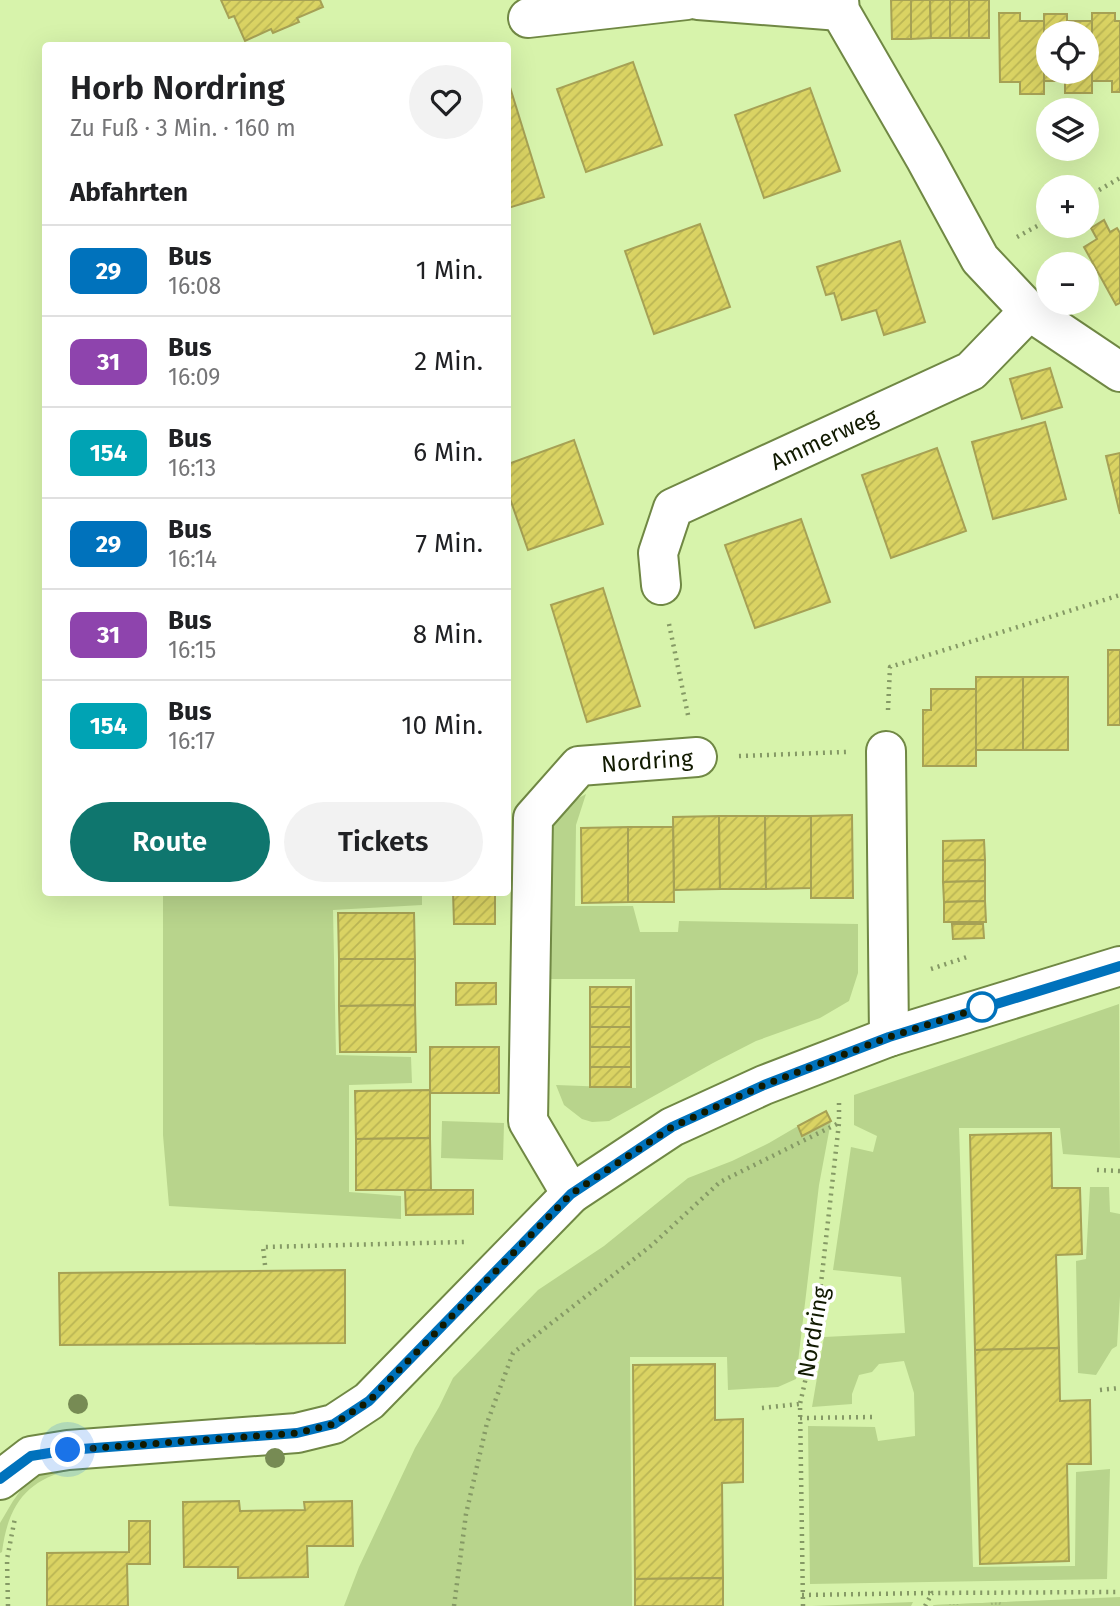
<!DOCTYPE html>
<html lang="de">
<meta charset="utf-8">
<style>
body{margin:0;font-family:"Fira Sans",sans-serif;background:#f2f2f2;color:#202124;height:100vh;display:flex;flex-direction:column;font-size:26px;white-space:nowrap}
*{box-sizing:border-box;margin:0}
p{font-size:23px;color:#757577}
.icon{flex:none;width:38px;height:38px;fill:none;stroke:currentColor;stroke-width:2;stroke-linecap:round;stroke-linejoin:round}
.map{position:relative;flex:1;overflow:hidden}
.details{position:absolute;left:42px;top:42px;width:469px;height:854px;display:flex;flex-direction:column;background:#fff;border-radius:7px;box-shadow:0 7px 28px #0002}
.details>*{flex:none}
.badge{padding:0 14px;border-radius:10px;font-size:24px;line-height:46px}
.tools{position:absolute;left:1036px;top:21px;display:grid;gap:14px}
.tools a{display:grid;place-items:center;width:63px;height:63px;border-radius:50%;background:#fff;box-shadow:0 7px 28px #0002;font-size:35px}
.you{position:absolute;width:35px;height:35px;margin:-18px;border:5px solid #fff;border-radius:50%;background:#1a73e8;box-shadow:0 0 0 10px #1a73e833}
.map>.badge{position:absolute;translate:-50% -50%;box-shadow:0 0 0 4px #fff}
h2{padding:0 28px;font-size:26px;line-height:63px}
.round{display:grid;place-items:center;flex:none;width:74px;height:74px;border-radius:37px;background:#f2f2f2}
.overview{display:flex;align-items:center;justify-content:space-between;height:119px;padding:0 28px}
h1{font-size:33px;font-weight:600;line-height:52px}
.primary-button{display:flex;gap:14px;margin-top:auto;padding:14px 28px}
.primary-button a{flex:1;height:80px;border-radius:42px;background:#0f766e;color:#fff;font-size:28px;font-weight:600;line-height:80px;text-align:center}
.primary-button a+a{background:#f2f2f2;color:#202124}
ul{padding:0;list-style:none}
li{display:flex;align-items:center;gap:21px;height:91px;padding:0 28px;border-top:2px solid #e0e0e0}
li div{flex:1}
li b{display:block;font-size:26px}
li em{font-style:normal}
li .badge{min-width:77px;font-weight:700;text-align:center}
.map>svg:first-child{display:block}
</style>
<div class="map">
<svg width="1120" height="1606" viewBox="0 0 1120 1606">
<defs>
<pattern id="park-tufts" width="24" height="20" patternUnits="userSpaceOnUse" patternTransform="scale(1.75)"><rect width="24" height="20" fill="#b8d48c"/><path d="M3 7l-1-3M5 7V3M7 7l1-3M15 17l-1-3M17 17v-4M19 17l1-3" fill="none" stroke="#9db577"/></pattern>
<pattern id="building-hatch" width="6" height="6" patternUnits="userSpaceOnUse" patternTransform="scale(1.75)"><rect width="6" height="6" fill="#dad363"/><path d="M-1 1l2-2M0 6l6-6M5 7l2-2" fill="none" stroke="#bab554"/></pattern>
</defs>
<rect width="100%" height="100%" fill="#d7f3ab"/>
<g fill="#b8d48c">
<path d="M586,794L576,825L575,906H633L640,932H678L679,921L858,924V973L849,1001L820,1018L756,1041L713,1063L609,1121L592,1122L582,1119L564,1105L556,1085L636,1088L635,979H547L546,828L566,805Z"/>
<path d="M163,893H422V905L333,910L336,1055L411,1057L412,1083L349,1085V1192L401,1196V1219L169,1206L163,1135Z"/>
<path d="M1119,1004L1120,1158L1063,1154L1060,1128H959L973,1567L1075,1566L1076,1472L1110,1469L1107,1579L810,1584L808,1426L875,1427L878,1441L915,1436L914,1393L904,1361L879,1364L872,1372L859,1375L852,1394V1404L812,1407L824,1337L905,1333L901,1277L833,1270L851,1147L873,1152L877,1136L854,1125V1095Z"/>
<path d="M442,1121L504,1123L503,1160L441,1158Z"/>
<path d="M831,1121L819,1185L796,1379L778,1387L728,1390L727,1357H630L632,1606H344L359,1567L415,1448L439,1407L453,1378L538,1290L604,1246L688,1178L732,1161L769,1143L798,1126L803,1135Z"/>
<path d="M1090,1187H1109L1110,1212L1120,1214V1296L1117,1346L1112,1349L1096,1375L1078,1373L1076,1261L1086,1259Z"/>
<path d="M73,1469C26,1480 8,1505 2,1552L0,1553V1523L13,1501L23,1487L42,1471Z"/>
<path d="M1120,1597V1606H933L934,1605Z"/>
<path d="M913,1602L911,1606H812Z"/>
</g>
<path fill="url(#park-tufts)" d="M1032,1601L1029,1606H933L934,1605Z"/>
<g fill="url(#building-hatch)" stroke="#a6a155" stroke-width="2" fill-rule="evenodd">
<path d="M221,0H320L323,7L297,18L299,22L273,33L271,29L245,41L234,16L229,18Z"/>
<path d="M891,0H911V39H892Z"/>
<path d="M911,0H930L931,38L911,39Z"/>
<path d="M930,0H950V38H931Z"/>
<rect x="950" y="0" width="19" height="38"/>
<rect x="969" y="0" width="20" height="38"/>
<path d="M999,13H1020V21H1044V94H1020V82H1000Z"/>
<path d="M1092,13H1115V21H1120V92H1112V81H1092Z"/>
<path d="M1044,14H1067V21H1092V93H1065V81H1044ZM1048,33H1087V72H1048Z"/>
<path d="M633,62L662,145L586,172L557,89Z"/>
<path d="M508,84H509L544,197L508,208Z"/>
<path d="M810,88L840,171L764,198L735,115Z"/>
<path d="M1104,220L1110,232L1117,228L1120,233V303L1116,305L1084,247L1097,239L1091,228Z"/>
<path d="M700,224L730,307L654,334L625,251Z"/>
<path d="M900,241L925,322L884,335L876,310L842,320L834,293L826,295L817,267Z"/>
<path d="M1050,368L1062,407L1022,419L1010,379Z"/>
<path d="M1045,422L1066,499L993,519L972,442Z"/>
<path d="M574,440L603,524L528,550L508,493V464Z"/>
<path d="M937,448L966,531L891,558L862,475Z"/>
<path d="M1120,453V514L1106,456Z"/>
<path d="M801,519L830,602L755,628L725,545Z"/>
<path d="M603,588L640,706L587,722L551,605Z"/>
<rect x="1108" y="650" width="12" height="75"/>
<rect x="976" y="677" width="47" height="73"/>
<rect x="1023" y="677" width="45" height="73"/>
<path d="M931,689H976V766H923V710H931Z"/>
<path d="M852,815L853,898H811V816Z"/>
<path d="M719,816L720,889L674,890L673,817Z"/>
<path d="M719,816H765L766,889H720Z"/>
<path d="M765,816H811V888L766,889Z"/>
<path d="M628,827V902L582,903L581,828Z"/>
<path d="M628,827H673L674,902H628Z"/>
<path d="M984,840L985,860L943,861V841Z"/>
<path d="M985,860V881L943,882V861Z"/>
<path d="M985,881V901L944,902L943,882Z"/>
<path d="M453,892H495V924H454Z"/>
<path d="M985,901L986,922H944V902Z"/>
<path d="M338,913H414L415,959H339Z"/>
<path d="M952,924H983L984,938L953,939Z"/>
<path d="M339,959H415V1005L339,1006Z"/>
<path d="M456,983H496V1004L456,1005Z"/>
<rect x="590" y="987" width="41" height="20"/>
<path d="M415,1005L416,1052H340L339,1006Z"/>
<rect x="590" y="1007" width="41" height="20"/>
<rect x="590" y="1027" width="41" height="20"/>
<rect x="430" y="1047" width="69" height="46"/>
<rect x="590" y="1047" width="41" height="20"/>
<rect x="590" y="1067" width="41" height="20"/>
<path d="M430,1090V1138L356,1139L355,1091Z"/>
<path d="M826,1111L831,1121L802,1136L798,1126Z"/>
<path d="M1051,1133L1052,1188H1080L1082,1254L1056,1255L1059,1348L975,1350L970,1135Z"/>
<path d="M430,1138L431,1190H356V1139Z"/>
<path d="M405,1190H473V1214L406,1215Z"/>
<path d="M345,1270V1343L60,1345L59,1273Z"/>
<path d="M1059,1348L1060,1401L1090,1400L1091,1464H1067L1069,1561L980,1564L975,1350Z"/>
<path d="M715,1364V1420L743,1419V1482L722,1483L723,1578L635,1579L633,1365Z"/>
<path d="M239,1501L240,1511L305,1510L304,1502L352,1501L353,1546H307L308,1577L238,1578V1567H184L183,1502Z"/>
<path d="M129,1521H150V1564H127L128,1606H47V1553L129,1552Z"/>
<path d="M723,1578V1606H635V1579Z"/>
</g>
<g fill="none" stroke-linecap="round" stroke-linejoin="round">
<defs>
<g id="street">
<path d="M698,0L840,11"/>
<path d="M839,0L840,11L925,158L980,259L1029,311L1120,372"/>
<path d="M528,18L687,0"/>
<path d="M661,585L658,553L673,508L971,371L1029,311"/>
<path d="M886,751L889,1037"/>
<path d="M571,1194L528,1121L533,818L579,766L697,757"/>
<path d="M0,1480L31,1456L68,1450L297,1433L334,1424L369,1401L571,1194L672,1127L764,1085L889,1037L1120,966"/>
</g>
</defs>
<use href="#street" stroke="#708844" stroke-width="42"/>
<g stroke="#859965" stroke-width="4.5" stroke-dasharray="2 5" stroke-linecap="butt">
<path d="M1087,197L1120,178"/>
<path d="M1017,237L1048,220"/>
<path d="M669,624L688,715"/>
<path d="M888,710L890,667L1120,595"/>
<path d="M739,756L846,752"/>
<path d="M931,969L967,957"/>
<path d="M1097,1170L1120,1171"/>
<path d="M265,1265L263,1247L464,1242"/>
<path d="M1100,1390L1120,1388"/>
<path d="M762,1408L800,1404"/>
<path d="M800,1418L873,1417"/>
<path d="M802,1595L931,1593"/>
<path d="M8,1606L7,1559L15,1518"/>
<path d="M454,1606L466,1514L487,1423L513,1353L652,1245L720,1182L839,1123"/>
<path d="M803,1606L800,1404L815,1337L839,1123V1101"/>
<path d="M925,1606L932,1593L1120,1592"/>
</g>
<use href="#street" stroke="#fff" stroke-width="38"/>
</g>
<g fill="#778b54">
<circle cx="78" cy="1404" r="10"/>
<circle cx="275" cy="1458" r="10"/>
</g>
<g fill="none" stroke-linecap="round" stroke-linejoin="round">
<defs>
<path id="line" d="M0,1479L31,1456L68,1450L297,1433L334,1424L369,1401L571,1194L672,1127L764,1085L889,1037L1120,966"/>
</defs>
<use href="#line" stroke="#fff" stroke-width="16"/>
<use href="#line" stroke="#0072bc" stroke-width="10"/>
<path stroke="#111a01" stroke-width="7" stroke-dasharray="0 12.6" d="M68,1450L297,1433L334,1424L369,1401L571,1194L672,1127L764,1085L889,1037L992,1004L982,1007"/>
</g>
<circle fill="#fff" stroke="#0072bc" stroke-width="3.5" cx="982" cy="1007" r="14"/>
<g text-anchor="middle" stroke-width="7" stroke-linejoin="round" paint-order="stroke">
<g font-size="23" fill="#111a01" stroke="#fff">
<text transform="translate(824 439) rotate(-25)" y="8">Ammerweg</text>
<text transform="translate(647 761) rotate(-4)" y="8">Nordring</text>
<text transform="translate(813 1332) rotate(-80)" y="8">Nordring</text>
</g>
</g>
</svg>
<div class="tools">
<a><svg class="icon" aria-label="locate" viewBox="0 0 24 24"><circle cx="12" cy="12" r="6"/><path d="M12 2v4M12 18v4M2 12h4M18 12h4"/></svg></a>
<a><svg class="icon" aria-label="layers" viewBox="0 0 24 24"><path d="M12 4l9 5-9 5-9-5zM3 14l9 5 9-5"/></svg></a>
<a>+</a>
<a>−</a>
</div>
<div class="you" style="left:68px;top:1450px"></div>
<section class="details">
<div class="overview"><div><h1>Horb Nordring</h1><p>Zu Fuß · 3 Min. · 160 m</p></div><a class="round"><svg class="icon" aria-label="heart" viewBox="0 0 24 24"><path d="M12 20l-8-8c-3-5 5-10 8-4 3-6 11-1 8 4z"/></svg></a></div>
<h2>Abfahrten</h2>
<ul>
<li><span class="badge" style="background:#0072bc;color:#fff">29</span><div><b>Bus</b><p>16:08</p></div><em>1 Min.</em></li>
<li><span class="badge" style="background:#8e44ad;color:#fff">31</span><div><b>Bus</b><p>16:09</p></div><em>2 Min.</em></li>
<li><span class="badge" style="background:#00a3b4;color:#fff">154</span><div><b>Bus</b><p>16:13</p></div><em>6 Min.</em></li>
<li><span class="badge" style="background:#0072bc;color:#fff">29</span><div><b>Bus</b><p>16:14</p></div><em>7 Min.</em></li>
<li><span class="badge" style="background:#8e44ad;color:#fff">31</span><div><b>Bus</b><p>16:15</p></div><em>8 Min.</em></li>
<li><span class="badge" style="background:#00a3b4;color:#fff">154</span><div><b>Bus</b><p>16:17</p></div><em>10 Min.</em></li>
</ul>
<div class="primary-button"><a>Route</a><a>Tickets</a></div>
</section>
</div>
